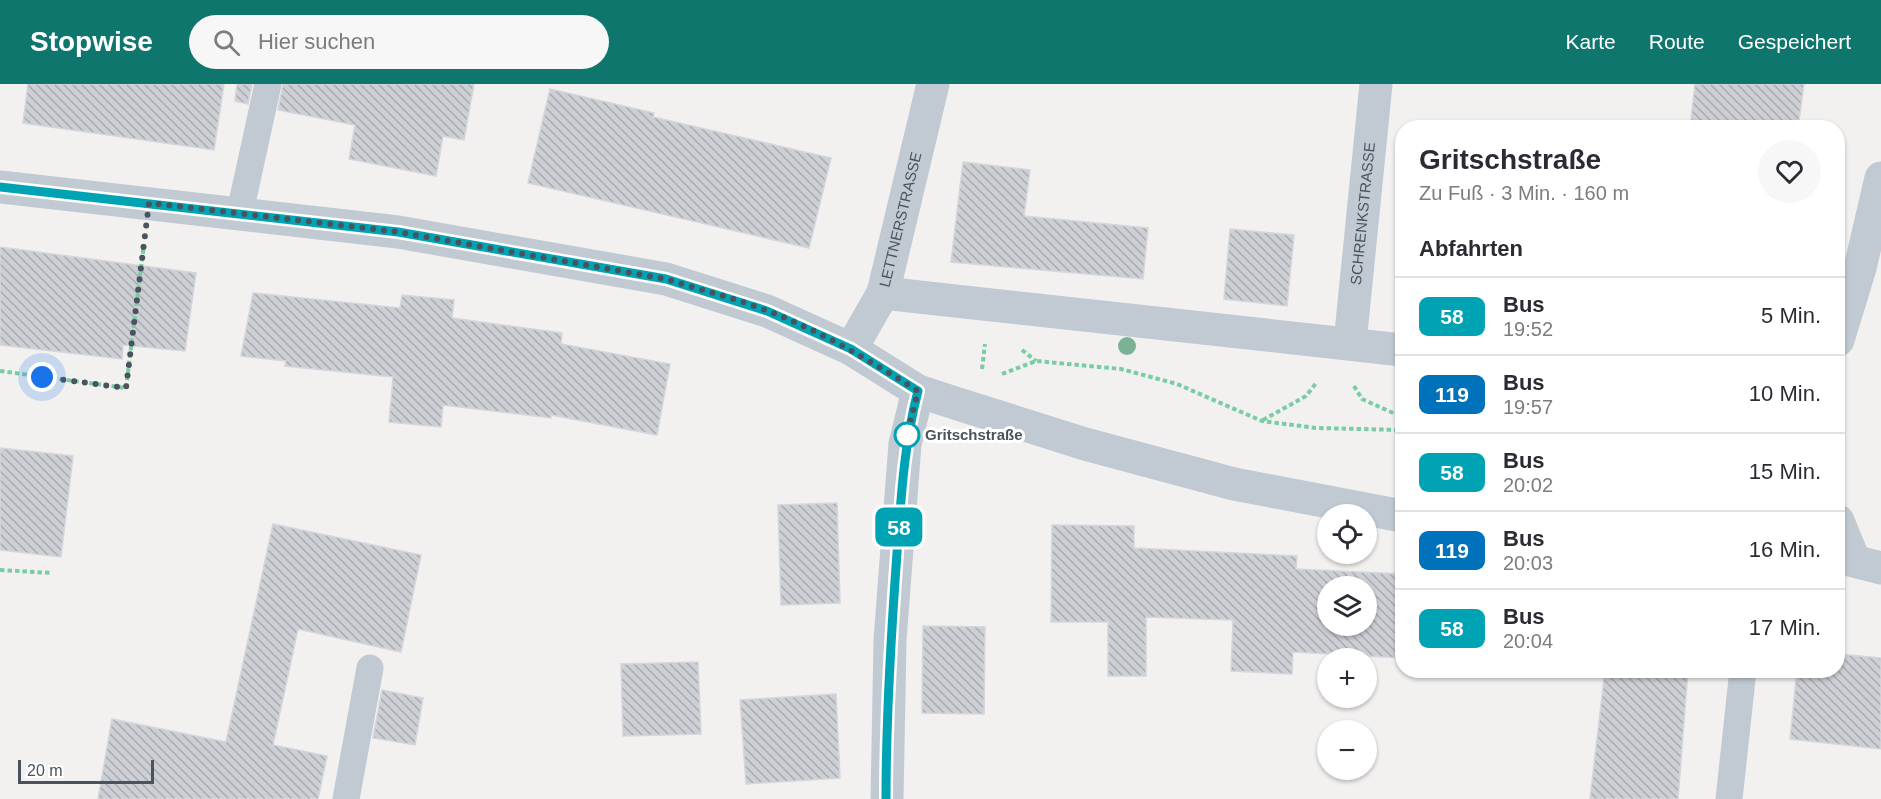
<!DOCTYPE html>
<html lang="de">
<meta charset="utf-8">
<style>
body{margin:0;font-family:Arial,sans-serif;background:#f7f7f7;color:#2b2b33;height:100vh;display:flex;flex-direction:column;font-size:22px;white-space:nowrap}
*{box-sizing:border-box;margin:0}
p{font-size:20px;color:#7c7c81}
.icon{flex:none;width:33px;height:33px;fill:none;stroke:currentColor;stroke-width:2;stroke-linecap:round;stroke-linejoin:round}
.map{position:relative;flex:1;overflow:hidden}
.sheet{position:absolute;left:1395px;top:36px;width:450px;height:558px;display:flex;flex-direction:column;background:#fff;border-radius:24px;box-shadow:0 2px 4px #0004}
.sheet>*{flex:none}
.badge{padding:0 12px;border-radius:9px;font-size:21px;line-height:39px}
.tools{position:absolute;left:1317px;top:420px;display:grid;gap:12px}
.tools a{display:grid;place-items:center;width:60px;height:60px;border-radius:50%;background:#fff;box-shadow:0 2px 4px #0004;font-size:30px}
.scale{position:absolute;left:18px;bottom:15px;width:136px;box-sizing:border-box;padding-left:6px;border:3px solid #48535d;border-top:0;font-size:16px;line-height:21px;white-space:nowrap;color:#48535d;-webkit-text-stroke:4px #fff;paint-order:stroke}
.you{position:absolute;width:30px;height:30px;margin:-15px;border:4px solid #fff;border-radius:50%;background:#1a73e8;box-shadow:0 0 0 9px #1a73e833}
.map>.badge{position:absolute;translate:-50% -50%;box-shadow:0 0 0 3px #fff}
h2{padding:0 24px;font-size:22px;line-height:54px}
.round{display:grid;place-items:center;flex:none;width:63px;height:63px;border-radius:32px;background:#f7f7f7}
.headline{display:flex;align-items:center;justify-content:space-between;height:102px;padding:0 24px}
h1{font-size:28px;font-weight:800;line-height:45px}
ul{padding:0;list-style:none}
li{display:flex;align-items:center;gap:18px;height:78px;padding:0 24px;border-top:2px solid #e1e1e2}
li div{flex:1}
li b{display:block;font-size:22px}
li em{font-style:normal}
li .badge{min-width:66px;font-weight:700;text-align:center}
header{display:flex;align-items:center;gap:36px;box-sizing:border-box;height:84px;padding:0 30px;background:#0f766e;color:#fff}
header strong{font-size:28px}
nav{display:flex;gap:33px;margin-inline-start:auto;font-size:21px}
.search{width:420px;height:54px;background:#f7f7f7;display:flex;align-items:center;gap:15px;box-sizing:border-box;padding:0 21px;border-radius:33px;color:#7c7c81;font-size:22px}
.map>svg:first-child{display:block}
</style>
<header>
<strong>Stopwise</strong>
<div class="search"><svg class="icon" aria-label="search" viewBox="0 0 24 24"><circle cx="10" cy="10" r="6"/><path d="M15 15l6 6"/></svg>Hier suchen</div>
<nav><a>Karte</a><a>Route</a><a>Gespeichert</a></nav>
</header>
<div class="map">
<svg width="1881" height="715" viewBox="0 0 1881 715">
<defs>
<pattern id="building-back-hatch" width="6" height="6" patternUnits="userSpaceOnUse" patternTransform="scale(1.5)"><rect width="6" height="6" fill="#cdcfd5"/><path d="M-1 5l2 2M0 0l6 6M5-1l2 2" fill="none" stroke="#a8abb0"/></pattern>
</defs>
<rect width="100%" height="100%" fill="#f3f0f0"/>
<g fill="url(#building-back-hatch)" stroke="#d4d6db" stroke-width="1.5" fill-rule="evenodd">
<path d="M28,0H224L214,66L23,39Z"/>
<path d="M237,0H252L248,20L235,17Z"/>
<path d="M283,0H474L464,56L443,52L436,92L349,75L355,41L278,26Z"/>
<path d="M1695,0H1804L1798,44H1690Z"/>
<path d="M550,5L654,29L653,33L831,74L809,164L528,99Z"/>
<path d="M963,78L1030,86L1024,132L1148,144L1143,195L951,178Z"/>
<path d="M1230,145L1294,151L1287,222L1224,215Z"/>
<path d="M0,163L196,189L185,267L123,261L122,275L0,261Z"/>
<path d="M253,209L400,224L402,211L454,216L452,234L562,249L561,260L670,280L657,351L551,331V334L443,321L441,343L389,338L393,293L285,282L286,277L241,272Z"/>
<path d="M0,364L73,372L61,473L0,466Z"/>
<path d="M837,419L840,519L781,521L778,421Z"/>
<path d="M273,440L421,471L401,568L298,545L273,661L327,672L318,715H98L112,635L226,658Z"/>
<path d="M1052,441L1134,442V464L1297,472L1296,485L1402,490V574L1293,568L1292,590L1231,587L1233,536L1146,533V592H1108V538H1051ZM1328,502H1366V542H1328Z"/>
<path d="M923,542L985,543L984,630L922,629Z"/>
<path d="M1838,570L1881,574V665L1790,655L1797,586H1838Z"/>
<path d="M698,578L701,650L623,652L621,580Z"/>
<path d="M1605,586H1688L1678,715H1590Z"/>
<path d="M382,606L423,614L415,661L373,654Z"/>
<path d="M836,610L840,694L746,700L740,616Z"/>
</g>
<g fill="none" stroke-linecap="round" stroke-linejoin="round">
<g stroke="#78cda3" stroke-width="4" stroke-dasharray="4.5 3" stroke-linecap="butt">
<path d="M1022,266L1036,277"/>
<path d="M982,285L985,260"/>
<path d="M0,287L126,304L144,160"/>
<path d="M1002,290L1036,277L1121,285L1177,300L1262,337L1316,344L1402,346"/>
<path d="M1354,302L1362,315L1402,333"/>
<path d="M1263,336L1306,312L1317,298"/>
<path d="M0,486L52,489"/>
</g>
<g stroke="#c1cad2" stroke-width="27">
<path d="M240,128L268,0"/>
<path d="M346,715L370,584"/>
<path d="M1729,715L1743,586"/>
</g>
<g stroke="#c1cad2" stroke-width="33">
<path d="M0,103L398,148L666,195L767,227L851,265L918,307L958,320L1085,360L1234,400L1402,432"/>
<path d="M883,209L1402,266"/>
<path d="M1838,256L1860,184L1881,94"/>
<path id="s1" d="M1350,259L1376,0"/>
<path id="s2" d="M851,265L883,209L933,0"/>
<path d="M1838,437L1854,476"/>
<path d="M1838,473L1881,484"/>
<path d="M887,715L890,556L905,360L918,307"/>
</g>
</g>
<circle fill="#7bb296" cx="1127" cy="262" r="9"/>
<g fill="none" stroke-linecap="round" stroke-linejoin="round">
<defs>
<path id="line" d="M0,103L398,148L666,195L767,227L851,265L918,307C904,360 901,414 897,469C891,551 886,633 886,715"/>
</defs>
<use href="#line" stroke="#fff" stroke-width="14"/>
<use href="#line" stroke="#00a3b4" stroke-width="9"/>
<path stroke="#48535d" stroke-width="6" stroke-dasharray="0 10.8" d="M42,293L126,304L149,119L398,148L666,195C700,206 735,214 768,227C821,247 870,277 918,307L907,351"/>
</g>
<circle fill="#fff" stroke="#00a3b4" stroke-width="3" cx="907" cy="351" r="12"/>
<g text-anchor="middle" stroke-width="6" stroke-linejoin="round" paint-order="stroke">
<g font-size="15" fill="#48535d" stroke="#fff">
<text dy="5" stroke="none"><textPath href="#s1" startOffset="130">SCHRENKSTRASSE</textPath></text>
<text dy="5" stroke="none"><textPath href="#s2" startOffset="140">LETTNERSTRASSE</textPath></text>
</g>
<g font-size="15" font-weight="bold" fill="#48535d" stroke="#fff" text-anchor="start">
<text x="925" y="356">Gritschstraße</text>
</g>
</g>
</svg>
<div class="tools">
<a><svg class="icon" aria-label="locate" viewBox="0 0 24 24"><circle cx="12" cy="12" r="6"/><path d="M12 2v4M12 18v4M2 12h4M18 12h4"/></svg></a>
<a><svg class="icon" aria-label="layers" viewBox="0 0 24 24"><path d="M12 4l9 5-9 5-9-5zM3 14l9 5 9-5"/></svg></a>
<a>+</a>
<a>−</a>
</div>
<div class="scale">20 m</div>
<div class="you" style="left:42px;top:293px"></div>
<b class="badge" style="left:899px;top:443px;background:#00a3b4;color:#fff">58</b>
<section class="sheet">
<div class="headline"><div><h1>Gritschstraße</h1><p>Zu Fuß · 3 Min. · 160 m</p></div><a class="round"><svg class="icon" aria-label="heart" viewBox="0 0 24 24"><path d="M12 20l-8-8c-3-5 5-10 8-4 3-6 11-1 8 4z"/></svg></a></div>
<h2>Abfahrten</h2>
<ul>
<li><span class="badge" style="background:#00a3b4;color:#fff">58</span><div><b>Bus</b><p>19:52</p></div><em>5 Min.</em></li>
<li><span class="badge" style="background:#0072bc;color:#fff">119</span><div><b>Bus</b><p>19:57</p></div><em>10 Min.</em></li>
<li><span class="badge" style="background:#00a3b4;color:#fff">58</span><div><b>Bus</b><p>20:02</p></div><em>15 Min.</em></li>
<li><span class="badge" style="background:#0072bc;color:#fff">119</span><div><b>Bus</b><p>20:03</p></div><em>16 Min.</em></li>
<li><span class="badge" style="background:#00a3b4;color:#fff">58</span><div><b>Bus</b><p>20:04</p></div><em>17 Min.</em></li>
</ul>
</section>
</div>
